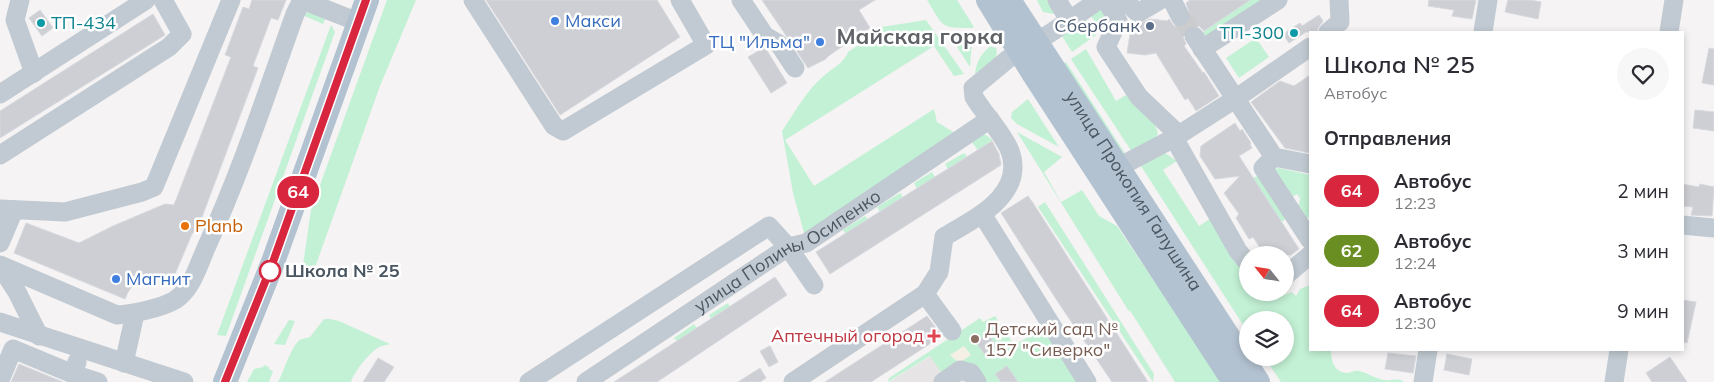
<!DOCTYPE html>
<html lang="ru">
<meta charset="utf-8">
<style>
body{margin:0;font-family:Mulish,sans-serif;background:#f7f7f7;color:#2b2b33;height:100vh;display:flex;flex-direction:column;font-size:19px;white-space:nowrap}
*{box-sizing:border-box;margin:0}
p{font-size:16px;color:#7c7c81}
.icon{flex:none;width:28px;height:28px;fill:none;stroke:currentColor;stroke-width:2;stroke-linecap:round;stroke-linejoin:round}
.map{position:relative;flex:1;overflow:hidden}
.sheet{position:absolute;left:1309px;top:31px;width:375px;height:320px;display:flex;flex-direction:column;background:#fff;border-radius:0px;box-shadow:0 2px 8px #0003}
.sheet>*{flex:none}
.badge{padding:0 10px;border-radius:16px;font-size:18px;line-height:32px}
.needle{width:32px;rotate:300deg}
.fabs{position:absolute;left:1239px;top:246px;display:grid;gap:10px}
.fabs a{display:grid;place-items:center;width:55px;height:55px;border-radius:50%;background:#fff;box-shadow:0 2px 8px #0003;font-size:25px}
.map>.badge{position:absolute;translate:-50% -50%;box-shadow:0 0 0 2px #fff}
h2{padding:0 15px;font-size:19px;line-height:45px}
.round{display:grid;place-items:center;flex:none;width:52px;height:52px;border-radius:26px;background:#f7f7f7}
.headline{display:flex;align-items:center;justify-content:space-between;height:85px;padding:0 15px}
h1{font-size:24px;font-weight:600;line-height:38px}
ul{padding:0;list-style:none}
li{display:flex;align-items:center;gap:15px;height:60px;padding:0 15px}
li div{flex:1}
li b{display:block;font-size:19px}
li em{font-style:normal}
li .badge{min-width:55px;font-weight:700;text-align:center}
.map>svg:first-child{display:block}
</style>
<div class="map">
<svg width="1714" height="382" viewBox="0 0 1714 382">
<rect width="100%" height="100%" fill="#f5f3f3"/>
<path fill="#e6e4e5" d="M931,356L1023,382H889Z"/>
<g fill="#c3f1d5">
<path d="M387,0H416L380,86L313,273L302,272L311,210Z"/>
<path d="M927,0H957L974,27L972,28C939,28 944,27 927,0Z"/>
<path d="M1037,0H1049L1055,13L1054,14L1043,12Z"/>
<path d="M1250,0H1265L1209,36L1199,35Z"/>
<path d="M1098,9L1106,11L1113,23L1102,31L1090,15Z"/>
<path d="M311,12L326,17L323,24L300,14Z"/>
<path d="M1086,19L1096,35L1072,52L1062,36Z"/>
<path d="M926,20L964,74L954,76L934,46L785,140L814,186L934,109L937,122L963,138L805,236L793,193L782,131C795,112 807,89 826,74C833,68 845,62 848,52L875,34L876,31L875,28Z"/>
<path d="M331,25L335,32L226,336L217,335Z"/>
<path d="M950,36L972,39L970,67Z"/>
<path d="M1256,38L1269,57L1239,78L1226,58Z"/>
<path d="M990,46L996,48C1000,60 987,67 978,75L975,73C977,60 981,55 990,46Z"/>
<path d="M1086,49L1116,101L1126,95C1137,102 1157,122 1158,134L1154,139L1132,152L1071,59Z"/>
<path d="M1066,62L1126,155H1121L1061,66Z"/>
<path d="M1028,99L1059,147L1017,124L1011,118L1012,112Z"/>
<path d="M1017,132L1062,157L1044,172L1061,202L1082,190L1099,216L1117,226L1219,377V382H1175L1131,312L1128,310Z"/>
<path d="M984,134L993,140L978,150L971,141Z"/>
<path d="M964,153L967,156L948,169L945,164Z"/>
<path d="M1165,153L1177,161L1163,170L1199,226L1213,217L1247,275L1248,292L1265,293L1277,298L1292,292L1296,296L1300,289L1310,285V350H1331C1331,361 1334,372 1347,373C1351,373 1355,370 1359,371C1368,373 1376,379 1385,380C1393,381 1397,377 1404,382H1281L1265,358H1285V320H1248L1247,331L1139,163Z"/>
<path d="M1279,168L1310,175V216L1307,218L1299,216L1294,208L1299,204L1300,198L1297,194L1289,199L1273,170Z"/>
<path d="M932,172L935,177L917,189L914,183Z"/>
<path d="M1259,175L1286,219L1281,222L1253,178Z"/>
<path d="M900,193L903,197L880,212L877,207Z"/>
<path d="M1045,202L1154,374L1153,382L1038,207Z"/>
<path d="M865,216L868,219L846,234L843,230Z"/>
<path d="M728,303L730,307L711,319L709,315Z"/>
<path d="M995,316L1014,345L1041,330L1054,338L1081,382H982L943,375L930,356L888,382L889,378L980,318L983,322Z"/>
<path d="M324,319H330L339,321L390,344C387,345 382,346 379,347C369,353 354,372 351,382H278C284,372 292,342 302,339C305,338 307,338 310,337Z"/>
<path d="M289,320L295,321L285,345L274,344Z"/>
<path d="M694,324L697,328L677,341L674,338Z"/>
<path d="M264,365L269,367V369L273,371L269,382H247L254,369L263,367Z"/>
</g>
<path fill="#f5f0e5" d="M964,346L971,355L959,363L950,355Z"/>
<g fill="#cdcfd5" stroke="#d7d9de">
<path d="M252,0H286L278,20L271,18L253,66L258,68L199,225L192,234L175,274L149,275L137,279L128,292L125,299L14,253L26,223L79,243L113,226L165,204L174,205L231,57L225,55L243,7L249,9Z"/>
<path d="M486,0H657L680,37L560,115Z"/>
<path d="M762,0H875L859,10L870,28L834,52L826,58V59L808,68Z"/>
<path d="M1190,0H1250L1204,31L1199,26L1194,25L1188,26L1184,31L1183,37L1186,44L1184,46L1203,73L1204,72L1219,96L1196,111L1188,98L1185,100L1156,53L1145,55L1127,53L1132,22L1137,24L1150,19L1167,21L1169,19L1174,26L1180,27L1185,26L1189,23L1191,17L1186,3Z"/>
<path d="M1429,0H1476L1472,19L1452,16L1454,10L1428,6Z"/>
<path d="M1508,0H1530L1541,2L1538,19L1505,12Z"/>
<path d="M40,10L53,28L42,36L29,18Z"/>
<path d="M153,14L165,35L0,138V111Z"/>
<path d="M1319,15L1323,21L1318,28L1317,32H1306L1289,43L1283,34L1300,23L1302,26Z"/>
<path d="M763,48L766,49L787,83L771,93L748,57Z"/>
<path d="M1709,48L1714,49V85L1702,83Z"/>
<path d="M1310,75V153L1285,148L1251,102L1280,81L1294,86Z"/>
<path d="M1695,110L1714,112V131L1693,128Z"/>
<path d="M1235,123L1240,131L1242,129L1251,143L1250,144L1252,148L1239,156L1299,249L1291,255H1265L1253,237L1249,239L1236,218L1239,214L1224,193L1240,176L1215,179L1200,156L1201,146Z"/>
<path d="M992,141L999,154L1001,165L830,274L816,252Z"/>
<path d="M1682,184L1699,187L1700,184L1714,187L1712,216L1691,215L1693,207L1682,206Z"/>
<path d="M1028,196L1033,203L1148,382H1112L1056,299L1001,213Z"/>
<path d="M775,277L787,295L657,382H614Z"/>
<path d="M1682,300L1696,302L1687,343L1682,342Z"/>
<path d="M927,316L942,336L871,382H825Z"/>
<path d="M988,334L997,347L985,355L976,342Z"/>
<path d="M770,346L778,362L769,367L760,351Z"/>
<path d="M1388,353L1416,356L1413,373L1385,369Z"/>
<path d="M1447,354L1472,359L1469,375L1444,370Z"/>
<path d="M1670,357L1687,382H1652L1646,373Z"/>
<path d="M378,358L394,367L384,382H363Z"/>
<path d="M19,364L63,382H11Z"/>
<path d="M1007,366L1018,382H1001L995,374Z"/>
<path d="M760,368L766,378L760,382H738Z"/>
</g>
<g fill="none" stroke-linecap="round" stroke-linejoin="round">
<path stroke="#caccce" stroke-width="19" stroke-dasharray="19 9" stroke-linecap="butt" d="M1180,16L1194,36"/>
<g stroke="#c1cad2" stroke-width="19">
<path d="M20,0L15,20L34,73"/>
<path d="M302,0L358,22"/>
<path d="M473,0L554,126L563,131L706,45L680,0"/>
<path d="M741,0L765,36L779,44L795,68"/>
<path d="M1057,0L1069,20"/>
<path d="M1106,0L1118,21L1106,47L1139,97L1179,135"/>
<path d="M1124,0L1138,13L1160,0"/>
<path d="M1172,0L1180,16"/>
<path d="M1328,32L1340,22L1339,0"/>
<path d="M1483,32L1488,0"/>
<path d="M1669,32L1674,0"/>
<path d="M1194,36L1274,157L1310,164"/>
<path d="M1202,49L1278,0"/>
<path d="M0,94L146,0"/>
<path d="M1174,138L1238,251L1248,263"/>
<path d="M0,155L169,47L182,34L163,0"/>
<path d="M1274,157L1263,168L1310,240"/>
<path d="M1117,168L1174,138L1235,99L1310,47"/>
<path d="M0,209L65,212L142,192L154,187L231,0"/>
<path d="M982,214L1087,382"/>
<path d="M1682,225L1714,228"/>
<path d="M0,243L14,210"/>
<path d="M0,265L117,315C132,314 162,308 175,300C192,289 198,266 206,248C241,172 267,92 295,14L302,0"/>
<path d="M0,266L17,292L39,336"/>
<path d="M1285,276L1310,255"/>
<path d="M925,294L952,331"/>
<path d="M0,322L184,382"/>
<path d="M77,362L73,374L98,382"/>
<path d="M124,363L135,314"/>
<path d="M0,380L13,349L73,374"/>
<path d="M529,382L769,226L788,247L814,285"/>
<path id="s1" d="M586,382L788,247L806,243L990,119"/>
<path d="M793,382L925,294L939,272L944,237C974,219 1026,195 1010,151C1003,133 984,114 974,97L973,88L1008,59L1052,32L1099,0"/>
<path d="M943,382L960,370L971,373L977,382"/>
<path d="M1423,382L1428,350"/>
<path d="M1614,382L1619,350"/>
</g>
<g stroke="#b3c2d1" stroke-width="24">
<path d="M988,0L1033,73L1234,382"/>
<path id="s2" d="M1009,0L1258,382"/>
<path d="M225,382L273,262L367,0"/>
</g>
</g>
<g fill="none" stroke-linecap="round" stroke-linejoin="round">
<defs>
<path id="line" d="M225,382L273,262L366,0"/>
</defs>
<use href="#line" stroke="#fff" stroke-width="11"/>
<use href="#line" stroke="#d7263d" stroke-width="8"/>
</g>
<g fill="#3f7fe0" stroke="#fff" stroke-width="2">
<circle cx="555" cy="21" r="5"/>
<circle cx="820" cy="42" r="5"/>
<circle cx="116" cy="279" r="5"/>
</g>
<g fill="#0f9aa8" stroke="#fff" stroke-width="2">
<circle cx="41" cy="23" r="5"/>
<circle cx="1294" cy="33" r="5"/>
</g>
<circle fill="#5c6f8a" stroke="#fff" stroke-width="2" cx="1150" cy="26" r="5"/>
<circle fill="#e8710a" stroke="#fff" stroke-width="2" cx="185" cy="226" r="5"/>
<circle fill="#fff" stroke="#d7263d" stroke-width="2.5" cx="270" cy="271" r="10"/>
<path fill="#e0444e" stroke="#fff" stroke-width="2" d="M931.5 328.5h5v5h5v5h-5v5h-5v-5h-5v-5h5z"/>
<circle fill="#8d6e63" stroke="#fff" stroke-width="2" cx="975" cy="339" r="5"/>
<g text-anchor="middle" stroke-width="5" stroke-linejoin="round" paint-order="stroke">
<g font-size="18" fill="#366cbe" stroke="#fff" text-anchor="start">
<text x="565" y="27">Макси</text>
<text x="810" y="48" text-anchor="end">ТЦ "Ильма"</text>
<text x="126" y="285">Магнит</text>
</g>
<g font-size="18" fill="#0d838f" stroke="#fff" text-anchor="start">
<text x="51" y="29">ТП-434</text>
<text x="1284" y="39" text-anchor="end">ТП-300</text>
</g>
<g font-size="18" fill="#4e5e75" stroke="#fff" text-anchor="end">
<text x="1140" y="32">Сбербанк</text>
</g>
<g font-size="18" fill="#4a5661" stroke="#fff">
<text dy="6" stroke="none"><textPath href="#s2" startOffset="228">улица Прокопия Галушина</textPath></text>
<text dy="6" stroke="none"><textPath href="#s1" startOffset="241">улица Полины Осипенко</textPath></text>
</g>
<g font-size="18" fill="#c56008" stroke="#fff" text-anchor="start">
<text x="195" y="232">Planb</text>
</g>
<g font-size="18" font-weight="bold" fill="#4a5661" stroke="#fff" text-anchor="start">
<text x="285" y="277">Школа № 25</text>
</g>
<g font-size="18" fill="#785e54" stroke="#fff" text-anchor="start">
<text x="985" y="335">Детский сад №<tspan x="985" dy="21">157 "Сиверко"</tspan></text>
</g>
<g font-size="18" fill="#be3a42" stroke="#fff" text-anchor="end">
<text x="924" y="342">Аптечный огород</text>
</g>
<g font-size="22" font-weight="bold" fill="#5f6368" stroke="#fff">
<text x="920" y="44">Майская горка</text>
</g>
</g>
</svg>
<div class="fabs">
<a><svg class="needle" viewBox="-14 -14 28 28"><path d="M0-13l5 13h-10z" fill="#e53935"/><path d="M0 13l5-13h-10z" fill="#7c7c81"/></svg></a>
<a><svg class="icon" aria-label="layers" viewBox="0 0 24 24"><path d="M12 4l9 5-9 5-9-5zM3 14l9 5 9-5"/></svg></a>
</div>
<b class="badge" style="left:298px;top:192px;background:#d7263d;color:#fff">64</b>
<section class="sheet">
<div class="headline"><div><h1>Школа № 25</h1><p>Автобус</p></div><a class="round"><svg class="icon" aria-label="heart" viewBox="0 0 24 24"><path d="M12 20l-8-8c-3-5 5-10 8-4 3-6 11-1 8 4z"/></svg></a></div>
<h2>Отправления</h2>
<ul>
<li><span class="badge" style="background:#d7263d;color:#fff">64</span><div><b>Автобус</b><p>12:23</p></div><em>2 мин</em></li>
<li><span class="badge" style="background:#6b8e23;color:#fff">62</span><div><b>Автобус</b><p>12:24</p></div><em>3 мин</em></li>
<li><span class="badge" style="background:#d7263d;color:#fff">64</span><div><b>Автобус</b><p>12:30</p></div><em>9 мин</em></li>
</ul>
</section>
</div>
